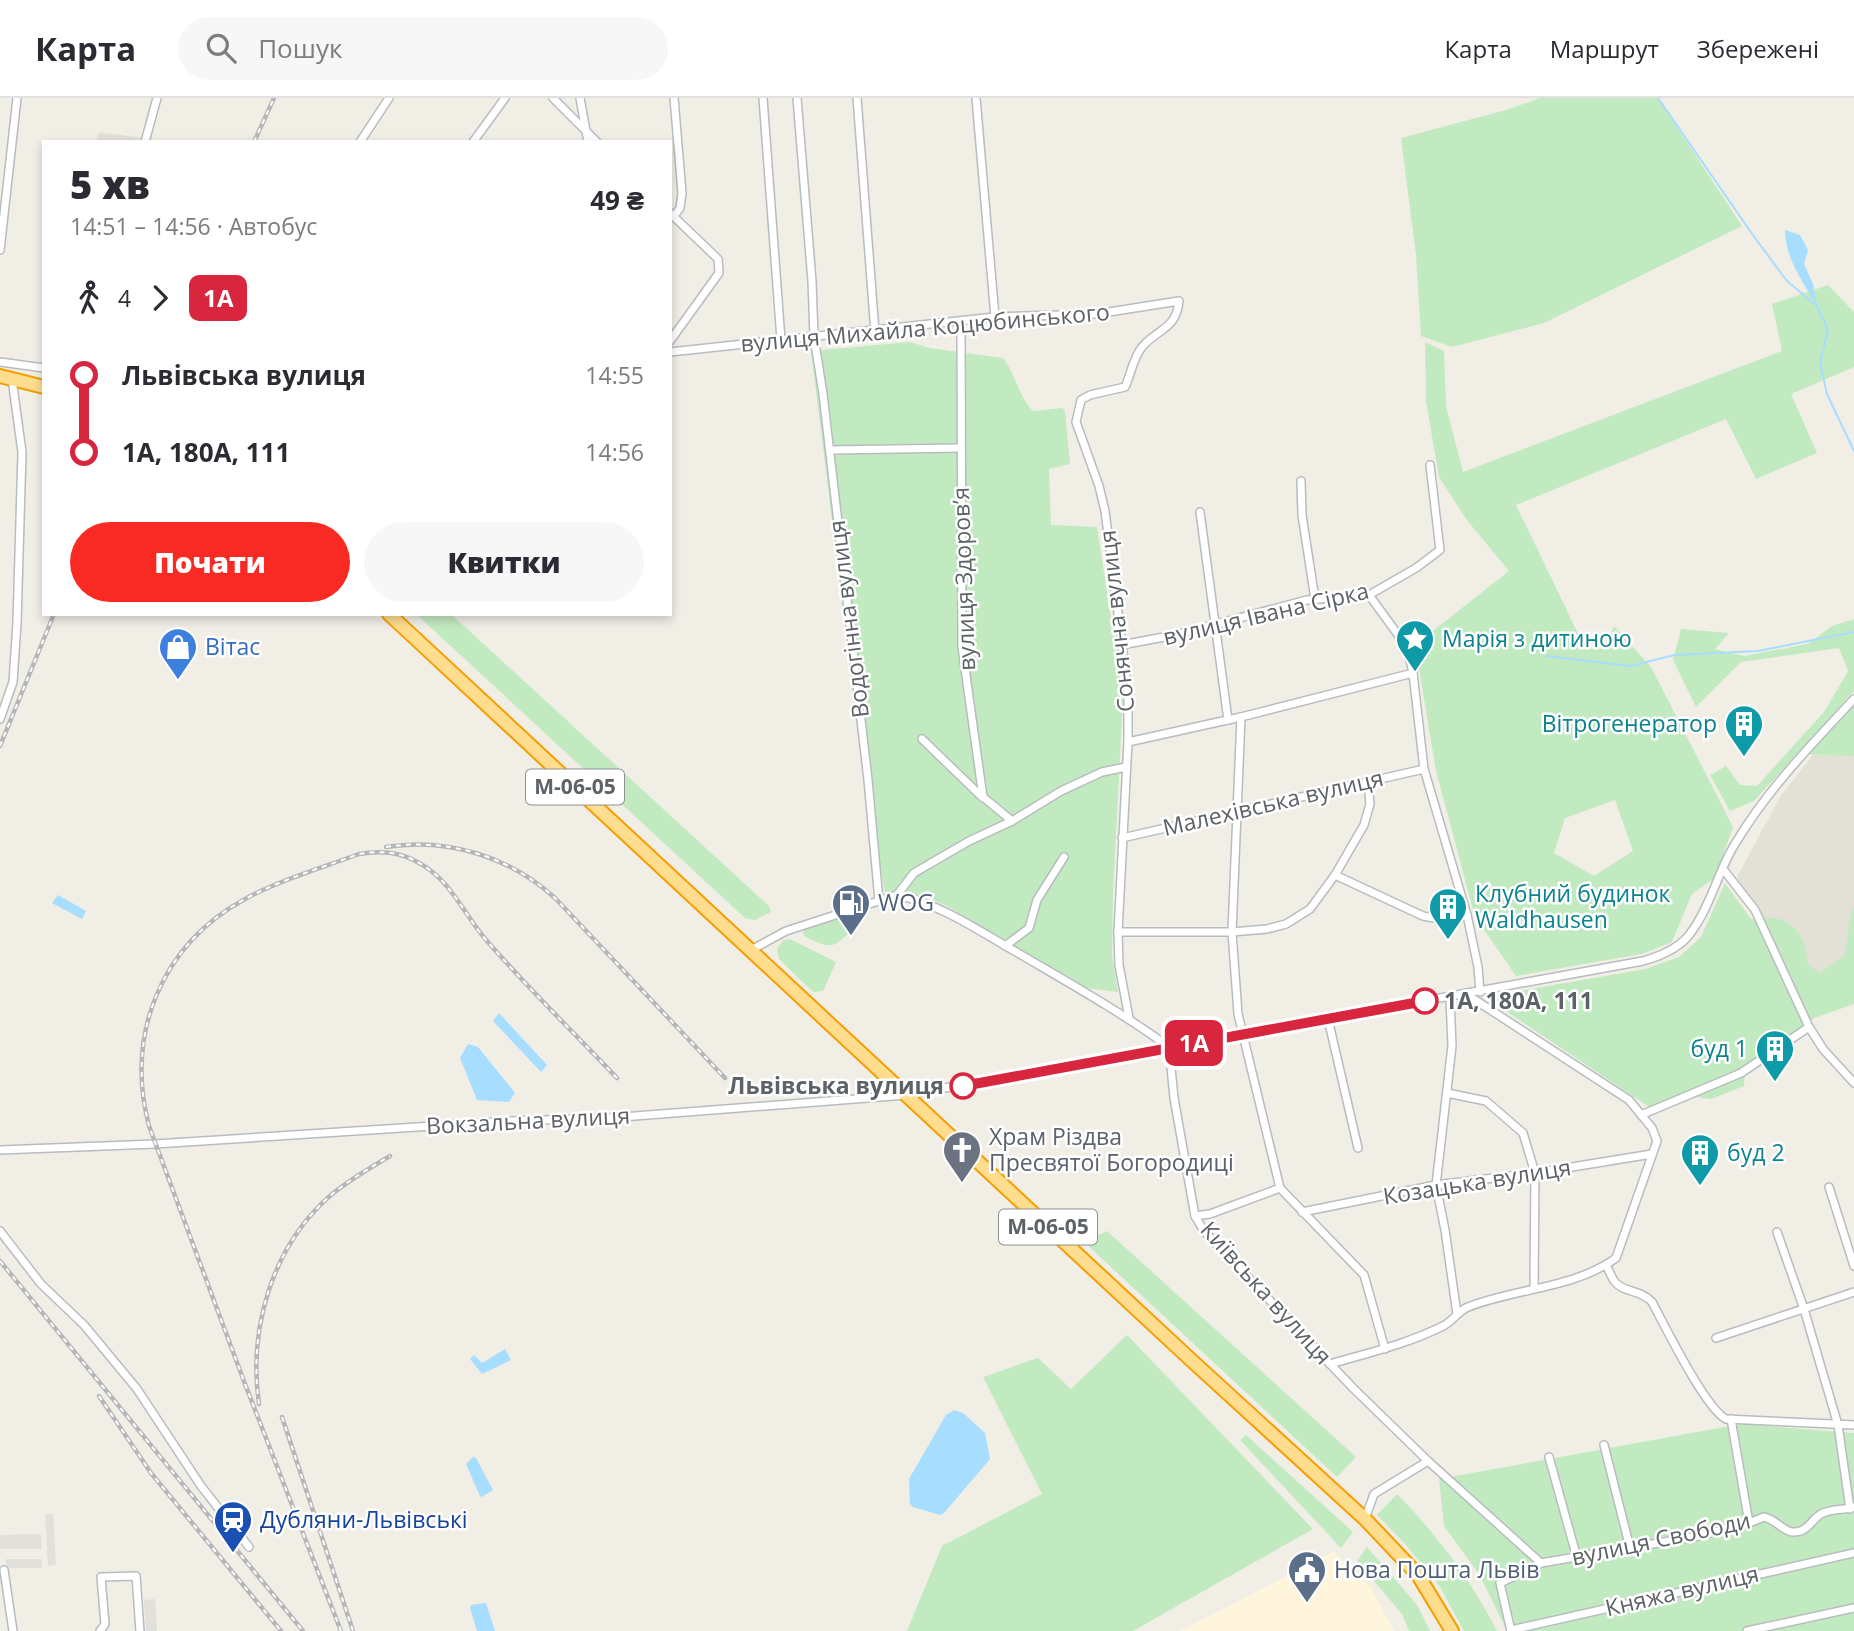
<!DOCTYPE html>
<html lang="uk">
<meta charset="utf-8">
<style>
body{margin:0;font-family:"Open Sans",sans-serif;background:#f7f7f7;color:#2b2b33;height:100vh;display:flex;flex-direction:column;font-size:26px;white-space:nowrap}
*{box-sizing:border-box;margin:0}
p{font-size:23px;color:#7c7c81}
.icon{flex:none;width:38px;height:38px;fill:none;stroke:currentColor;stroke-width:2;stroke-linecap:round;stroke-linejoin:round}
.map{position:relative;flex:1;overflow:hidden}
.side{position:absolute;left:42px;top:42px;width:630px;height:476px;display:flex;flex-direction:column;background:#fff;border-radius:0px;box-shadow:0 4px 10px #0003}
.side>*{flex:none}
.badge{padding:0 14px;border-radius:10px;font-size:24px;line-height:46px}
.map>.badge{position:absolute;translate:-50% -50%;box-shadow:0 0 0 4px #fff}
.legs{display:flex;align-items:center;gap:10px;height:77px;padding:0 28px;font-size:23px}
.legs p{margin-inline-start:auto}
.overview{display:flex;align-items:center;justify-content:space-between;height:119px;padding:0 28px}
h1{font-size:38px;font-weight:800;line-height:52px}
.button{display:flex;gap:14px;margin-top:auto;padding:14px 28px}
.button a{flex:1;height:80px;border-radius:42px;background:#f92a23;color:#fff;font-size:28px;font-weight:800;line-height:80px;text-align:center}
.button a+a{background:#f7f7f7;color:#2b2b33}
ul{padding:0 28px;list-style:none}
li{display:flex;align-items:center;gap:24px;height:77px;font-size:26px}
li i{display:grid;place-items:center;width:10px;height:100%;margin:0 9px;background:currentColor}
li i::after{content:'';width:18px;height:18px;margin:-9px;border:5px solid;border-radius:50%;background:#fff}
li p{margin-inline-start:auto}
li:first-child i{background:linear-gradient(#0000 50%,currentColor 0)}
li:last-child i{background:linear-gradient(currentColor 50%,#0000 0)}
header{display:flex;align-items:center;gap:42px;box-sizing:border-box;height:98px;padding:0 35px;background:#fff;border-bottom:2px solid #e1e1e2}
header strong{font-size:33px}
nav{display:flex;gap:38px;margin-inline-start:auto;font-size:24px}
.search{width:490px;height:63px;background:#f7f7f7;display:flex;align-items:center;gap:18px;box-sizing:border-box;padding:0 24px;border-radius:38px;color:#7c7c81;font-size:26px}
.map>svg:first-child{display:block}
</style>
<header>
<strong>Карта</strong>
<div class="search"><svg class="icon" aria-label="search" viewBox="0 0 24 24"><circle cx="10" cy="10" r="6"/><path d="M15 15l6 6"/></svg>Пошук</div>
<nav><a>Карта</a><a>Маршрут</a><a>Збережені</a></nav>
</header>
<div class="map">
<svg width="1854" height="1533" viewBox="0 0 1854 1533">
<rect width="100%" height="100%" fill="#f1eee6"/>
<path fill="#fff5dc" d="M1334,1454L1371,1490L1394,1533H1180Z"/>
<g fill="#e1e0da">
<path d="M45,1416H53L56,1467L48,1468Z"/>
<path d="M41,1436L42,1451H0V1437Z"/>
<path d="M6,1461H42V1470H7Z"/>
<path d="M155,1501L157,1533H146L144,1502Z"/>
</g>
<g fill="#e3e0d6">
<path d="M99,34L142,40L141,44H96Z"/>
<path d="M1813,657H1854V905L1812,919L1771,834L1737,779L1780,699Z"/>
</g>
<g fill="#c2eac0" fill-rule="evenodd">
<path d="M1540,0H1658L1742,128L1544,225L1452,249L1421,238L1416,157L1401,40L1506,12Z"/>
<path d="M1828,187L1854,214V269L1791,296L1817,355L1756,381L1726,321L1516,407L1585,550L1604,551L1614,528L1651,569L1733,729L1715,780L1692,796L1672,844L1642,856L1516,878L1475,819L1436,673L1415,547L1509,473L1466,421L1439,379L1426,303L1425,244L1444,253L1446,308L1463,374L1782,253L1772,206ZM1615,702L1633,753L1594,778L1554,755L1565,720Z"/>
<path d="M910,244L929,250L1003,260C1016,276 1018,298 1033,313L1062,310L1065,313L1070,366L1049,371L1051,427L1097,429L1123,598L1113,798L1112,857L1118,894L1086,890L949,809C927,799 909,794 885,795L860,647L811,253Z"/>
<path d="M416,516H451L769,808L771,814L755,822L745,820Z"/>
<path d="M1854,521V593L1754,703L1730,713L1710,677L1726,668L1740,687L1757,688L1824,614L1848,573L1839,550L1741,564L1696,609L1673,562L1681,531L1729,535L1715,551L1744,558L1808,546L1832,528Z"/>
<path d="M1854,601V658L1803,656Z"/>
<path d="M1725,785L1751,821C1759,821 1771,819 1779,821C1799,826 1807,847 1807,865L1819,875L1845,857L1851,816L1854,809V906L1814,920L1745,972L1744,988L1711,1001L1689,998L1655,1013L1485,899L1645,871L1679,859L1701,839Z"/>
<path d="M847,817L855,821L856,827C834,851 832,853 803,837L804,831Z"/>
<path d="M790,841L836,864L823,893L813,894L779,861L777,851L783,842Z"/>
<path d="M1107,1133L1356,1359L1337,1379L1084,1144Z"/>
<path d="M1127,1237L1313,1431L1133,1533H907L942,1448L1042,1396L983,1279L1038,1260L1071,1291Z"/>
<path d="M1741,1326L1854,1335V1533H1507L1479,1476L1444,1428L1439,1381Z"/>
<path d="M1246,1337L1353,1434L1341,1450L1240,1342Z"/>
<path d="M1397,1396C1437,1437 1471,1482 1497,1533H1464L1440,1489L1406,1447L1377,1417Z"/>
<path d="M1367,1449L1417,1507L1430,1533H1409L1402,1516L1357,1463Z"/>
</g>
<g fill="#a7ddff">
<path d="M1785,132L1800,137L1808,152L1804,166L1813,186L1817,208C1803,184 1785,160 1785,132Z"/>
<path d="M58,797L86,813L82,821L52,805Z"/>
<path d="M499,915L547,967L541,974L493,923Z"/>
<path d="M468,946L478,949L515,995L509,1004L477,1002L460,960Z"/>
<path d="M505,1251L511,1262L482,1276L470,1261L474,1257L482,1265Z"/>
<path d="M954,1312L963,1315L985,1335L990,1361L944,1415L940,1417L913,1409L910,1406L909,1381L946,1317Z"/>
<path d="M473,1359L476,1360L493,1392L482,1399L480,1398L466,1366Z"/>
<path d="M485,1505H486L495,1533H477L470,1510L471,1507Z"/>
</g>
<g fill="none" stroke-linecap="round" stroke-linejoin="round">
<g stroke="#a7ddff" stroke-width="2">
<path d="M1658,0L1755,140L1787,183L1817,208L1828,232L1820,265L1827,296L1854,353"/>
<path d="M1546,558L1631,568L1674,557L1758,553L1854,534"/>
</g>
<defs>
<g id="street">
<path d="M553,0L597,44"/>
<path d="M580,0L588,44"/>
<path d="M674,0L682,95L680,110L674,118"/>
<path d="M763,0L781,242"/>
<path d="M797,0L812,183L814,239L823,296L868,682L879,803"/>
<path d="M857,0L875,234"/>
<path d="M976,0L995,219"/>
<path d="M145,44L157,0"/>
<path d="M360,44L389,0"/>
<path d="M473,44L505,0"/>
<path d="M670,115L718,161L719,175L670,243"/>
<path d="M0,152L17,0"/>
<path d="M961,223L962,549L983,699L1012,723"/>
<path d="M670,254L995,219L1096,216L1179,203C1176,232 1158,230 1142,249C1133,260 1131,276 1125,289L1090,297L1081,302L1076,324L1099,388L1105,413L1128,594V644L1118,834L1119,867L1129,920"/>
<path d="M0,264L44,270"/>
<path d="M830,352L961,350"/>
<path d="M1301,383L1302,417L1315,501"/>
<path d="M1200,414L1228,622"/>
<path d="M1369,497L1407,549L1413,575L1424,671L1467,817L1478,869L1480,894"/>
<path d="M1121,547L1175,537L1307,502L1369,497L1416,470L1440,452L1430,367"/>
<path d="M1241,619L1232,834L1238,916L1280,1090L1364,1177L1385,1251"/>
<path d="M0,621L13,584L17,525L22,354L12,281"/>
<path d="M922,641L982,699"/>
<path d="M1128,644L1241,619L1413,575"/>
<path d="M1122,740L1424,671"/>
<path d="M1723,771L1755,812L1809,929L1823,951L1854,985"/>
<path d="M1335,777L1423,818L1434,820L1467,817"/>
<path d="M897,797L914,775L969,743L1012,723L1061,693L1102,674L1126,669"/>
<path d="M1118,834H1232L1267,831L1286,826L1310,811L1335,777L1364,727L1370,706L1368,684"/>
<path d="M1005,848L1029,830L1037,802L1064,759"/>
<path d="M751,852L786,833L897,797C941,806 979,833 1018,855C1069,885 1121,914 1169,949L1174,1000L1195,1118L1204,1133L1353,1290L1428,1363L1374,1396L1365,1421"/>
<path d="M1450,899L1452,948L1436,1087L1445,1132L1457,1216"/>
<path d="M1328,921L1358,1050"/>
<path d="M1447,995L1486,1003L1523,1035L1535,1075L1534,1190"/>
<path d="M1641,1017L1741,975L1809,929"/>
<path d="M0,1052L155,1046L511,1023L609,1020L906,997L1643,863C1661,858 1681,850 1692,833C1711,807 1718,773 1735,746C1767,692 1811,647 1854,601"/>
<path d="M1829,1089L1854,1168"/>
<path d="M1302,1114L1436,1087L1535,1075L1652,1056"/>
<path d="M1195,1118L1210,1116L1280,1090"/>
<path d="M0,1133L41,1186L84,1227L137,1291L201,1388L249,1449"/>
<path d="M1777,1134L1804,1211L1838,1327L1850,1411"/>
<path d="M1606,1167C1609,1172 1611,1179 1615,1184C1624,1195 1640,1191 1652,1204C1665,1228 1705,1310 1726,1321L1854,1327"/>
<path d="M1716,1240L1854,1194"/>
<path d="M1330,1266C1368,1255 1407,1246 1443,1228C1452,1224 1458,1213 1468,1209C1516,1190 1573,1191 1616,1160L1657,1043L1652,1030L1629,1002L1466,896"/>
<path d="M1731,1321L1749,1425"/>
<path d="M1604,1347L1630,1450"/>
<path d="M1549,1359L1577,1460"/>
<path d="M1428,1363L1541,1465"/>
<path d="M4,1472L13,1533"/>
<path d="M1511,1532L1854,1455"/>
<path d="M100,1533L105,1526L101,1479L136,1478L140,1533"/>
<path d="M1511,1533L1500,1485L1541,1465L1699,1438L1749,1425L1764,1419C1775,1421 1784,1434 1793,1434C1807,1435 1811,1422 1821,1416C1830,1411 1844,1412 1854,1409"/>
<path d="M1747,1533L1854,1510"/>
</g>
<g id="highway">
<path d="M0,278L44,289"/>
<path d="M389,516L1190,1261L1365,1421L1418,1477L1452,1533"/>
</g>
</defs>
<use href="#street" stroke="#b8bcc0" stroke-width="10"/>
<use href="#highway" stroke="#f69e00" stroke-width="16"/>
<use href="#street" stroke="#fff" stroke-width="7"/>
<use href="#highway" stroke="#ffdd8e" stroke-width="12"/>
<defs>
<g id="rail">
<path d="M254,44L274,0"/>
<path d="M0,648L54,516"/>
<path d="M386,749C447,739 511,759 556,801L725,980"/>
<path d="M0,1163L303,1533"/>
<path d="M99,1298L151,1375L281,1533"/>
<path d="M259,1306C248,1231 272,1148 331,1097C349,1082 370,1070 390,1058"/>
<path d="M282,1319L353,1533"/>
<path d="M341,1533L245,1286L149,1028C125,936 161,847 245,801C280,782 321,770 359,756C382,752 401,754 421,766C451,783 465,818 487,843C528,890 573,934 617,980"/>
</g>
</defs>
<use href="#rail" stroke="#b5b6b7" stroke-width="4.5"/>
<use href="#rail" stroke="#fff" stroke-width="2" stroke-dasharray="5" stroke-linecap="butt"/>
</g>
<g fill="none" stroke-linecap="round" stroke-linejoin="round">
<defs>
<path id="line-1" d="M963,988L1425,903"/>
</defs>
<use href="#line-1" stroke="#fff" stroke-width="16"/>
<use href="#line-1" stroke="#d7263d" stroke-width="10"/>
</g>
<defs>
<symbol id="sight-pin" viewBox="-11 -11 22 30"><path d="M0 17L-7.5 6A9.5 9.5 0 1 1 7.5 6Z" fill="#0f9aa8" stroke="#fff"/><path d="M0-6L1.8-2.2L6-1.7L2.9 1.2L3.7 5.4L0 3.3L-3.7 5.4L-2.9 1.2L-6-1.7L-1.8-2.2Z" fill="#fff"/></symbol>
<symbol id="shop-pin" viewBox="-11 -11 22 30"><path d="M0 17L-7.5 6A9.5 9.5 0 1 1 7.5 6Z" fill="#3f7fe0" stroke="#fff"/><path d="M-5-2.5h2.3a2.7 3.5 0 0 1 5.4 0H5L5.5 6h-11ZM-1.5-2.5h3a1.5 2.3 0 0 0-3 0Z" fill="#fff"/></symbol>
<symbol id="building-pin" viewBox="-11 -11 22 30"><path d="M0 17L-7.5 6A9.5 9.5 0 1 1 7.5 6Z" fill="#0f9aa8" stroke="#fff"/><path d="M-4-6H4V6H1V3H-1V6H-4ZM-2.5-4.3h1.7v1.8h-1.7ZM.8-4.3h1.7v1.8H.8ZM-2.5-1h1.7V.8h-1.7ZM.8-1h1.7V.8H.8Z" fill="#fff"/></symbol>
<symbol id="fuel-pin" viewBox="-11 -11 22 30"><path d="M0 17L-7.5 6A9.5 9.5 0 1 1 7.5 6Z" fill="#5c6f8a" stroke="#fff"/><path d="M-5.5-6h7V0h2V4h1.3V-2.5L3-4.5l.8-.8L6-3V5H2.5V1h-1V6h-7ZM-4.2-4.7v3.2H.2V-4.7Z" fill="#fff"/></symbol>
<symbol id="church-pin" viewBox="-11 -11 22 30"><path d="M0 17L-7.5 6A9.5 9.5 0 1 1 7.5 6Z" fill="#6b7280" stroke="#fff"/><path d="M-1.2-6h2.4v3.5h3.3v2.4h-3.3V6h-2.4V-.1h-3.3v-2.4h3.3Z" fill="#fff"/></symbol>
<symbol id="station-pin" viewBox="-11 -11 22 30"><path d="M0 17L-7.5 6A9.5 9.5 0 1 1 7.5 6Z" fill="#1a4fb4" stroke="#fff"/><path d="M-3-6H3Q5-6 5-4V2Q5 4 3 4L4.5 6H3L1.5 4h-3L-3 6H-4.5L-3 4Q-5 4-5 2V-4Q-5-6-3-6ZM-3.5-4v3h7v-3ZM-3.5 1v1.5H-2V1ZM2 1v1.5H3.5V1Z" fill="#fff"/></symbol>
<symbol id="civic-pin" viewBox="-11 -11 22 30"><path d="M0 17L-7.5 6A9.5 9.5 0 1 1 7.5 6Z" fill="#5c6f8a" stroke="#fff"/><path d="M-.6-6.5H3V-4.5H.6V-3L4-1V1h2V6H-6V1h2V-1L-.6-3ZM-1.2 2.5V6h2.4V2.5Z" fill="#fff"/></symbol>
</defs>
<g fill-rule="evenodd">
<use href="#sight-pin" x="1393" y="519" width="44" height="60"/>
<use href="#shop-pin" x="156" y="527" width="44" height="60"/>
<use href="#building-pin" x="1722" y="604" width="44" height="60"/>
<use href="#fuel-pin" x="829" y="783" width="44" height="60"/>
<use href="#building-pin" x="1426" y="787" width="44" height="60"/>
<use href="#building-pin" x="1753" y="929" width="44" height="60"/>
<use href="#church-pin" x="940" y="1030" width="44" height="60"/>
<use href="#building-pin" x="1678" y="1033" width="44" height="60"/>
<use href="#station-pin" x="211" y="1400" width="44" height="60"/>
<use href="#civic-pin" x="1285" y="1450" width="44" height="60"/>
</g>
<g fill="#fff" stroke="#d7263d" stroke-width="3.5">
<circle cx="1425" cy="903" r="12"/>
<circle cx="963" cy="988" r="12"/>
</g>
<g text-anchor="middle" stroke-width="5" stroke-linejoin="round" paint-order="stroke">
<g fill="#fff" stroke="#8e9195" stroke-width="2">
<rect x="526" y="671.5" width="98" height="35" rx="5"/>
<rect x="999" y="1111.5" width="98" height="35" rx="5"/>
</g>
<g font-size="21" font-weight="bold" fill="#5d6267">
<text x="575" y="696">М-06-05</text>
<text x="1048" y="1136">М-06-05</text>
</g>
<g font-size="23" fill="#5d6267" stroke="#fff">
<text transform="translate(925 230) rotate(-5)" y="8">вулиця Михайла Коцюбинського</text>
<text transform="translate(964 481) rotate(-92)" y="8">вулиця Здоровʼя</text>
<text transform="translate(1266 516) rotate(-13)" y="8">вулиця Івана Сірка</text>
<text transform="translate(849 521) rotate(-97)" y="8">Водогінна вулиця</text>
<text transform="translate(1117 523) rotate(-96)" y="8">Сонячна вулиця</text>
<text transform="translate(1273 705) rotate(-13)" y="8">Малехівська вулиця</text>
<text transform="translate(528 1023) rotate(-3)" y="8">Вокзальна вулиця</text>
<text transform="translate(1477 1084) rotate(-9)" y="8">Козацька вулиця</text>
<text transform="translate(1266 1195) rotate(48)" y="8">Київська вулиця</text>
<text transform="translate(1661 1441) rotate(-12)" y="8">вулиця Свободи</text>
<text transform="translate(1682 1493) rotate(-13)" y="8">Княжа вулиця</text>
</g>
<g font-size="23" fill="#0d838f" stroke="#fff" text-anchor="start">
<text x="1442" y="549">Марія з дитиною</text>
<text x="1717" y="634" text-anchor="end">Вітрогенератор</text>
<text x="1475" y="804">Клубний будинок<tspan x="1475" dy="26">Waldhausen</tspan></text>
<text x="1748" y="959" text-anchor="end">буд 1</text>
<text x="1727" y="1063">буд 2</text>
</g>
<g font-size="23" fill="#366cbe" stroke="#fff" text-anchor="start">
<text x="205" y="557">Вітас</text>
</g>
<g font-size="23" fill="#4e5e75" stroke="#fff" text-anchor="start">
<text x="878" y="813">WOG</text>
<text x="1334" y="1480">Нова Пошта Львів</text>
</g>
<g font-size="23" font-weight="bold" fill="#5d6267" stroke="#fff" text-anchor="start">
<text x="1444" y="911">1А, 180А, 111</text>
<text x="944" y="996" text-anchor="end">Львівська вулиця</text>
</g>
<g font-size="23" fill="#5b616d" stroke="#fff" text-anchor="start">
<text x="989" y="1047">Храм Різдва<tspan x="989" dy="26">Пресвятої Богородиці</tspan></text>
</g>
<g font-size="23" fill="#164399" stroke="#fff" text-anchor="start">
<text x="260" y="1430">Дубляни-Львівські</text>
</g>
</g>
</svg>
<b class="badge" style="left:1194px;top:945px;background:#d7263d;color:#fff">1А</b>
<section class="side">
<div class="overview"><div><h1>5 хв</h1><p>14:51 – 14:56 · Автобус</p></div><b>49 ₴</b></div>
<div class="legs"><svg class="icon" aria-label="walk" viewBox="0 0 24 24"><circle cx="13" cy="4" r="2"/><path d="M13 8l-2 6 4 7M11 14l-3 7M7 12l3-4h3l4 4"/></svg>4<svg class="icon" aria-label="forward" viewBox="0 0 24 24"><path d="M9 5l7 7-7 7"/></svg><b class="badge" style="background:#d7263d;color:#fff">1А</b></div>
<ul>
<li><i style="color:#d7263d"></i><b>Львівська вулиця</b><p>14:55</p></li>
<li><i style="color:#d7263d"></i><b>1А, 180А, 111</b><p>14:56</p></li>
</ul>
<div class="button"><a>Почати</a><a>Квитки</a></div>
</section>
</div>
